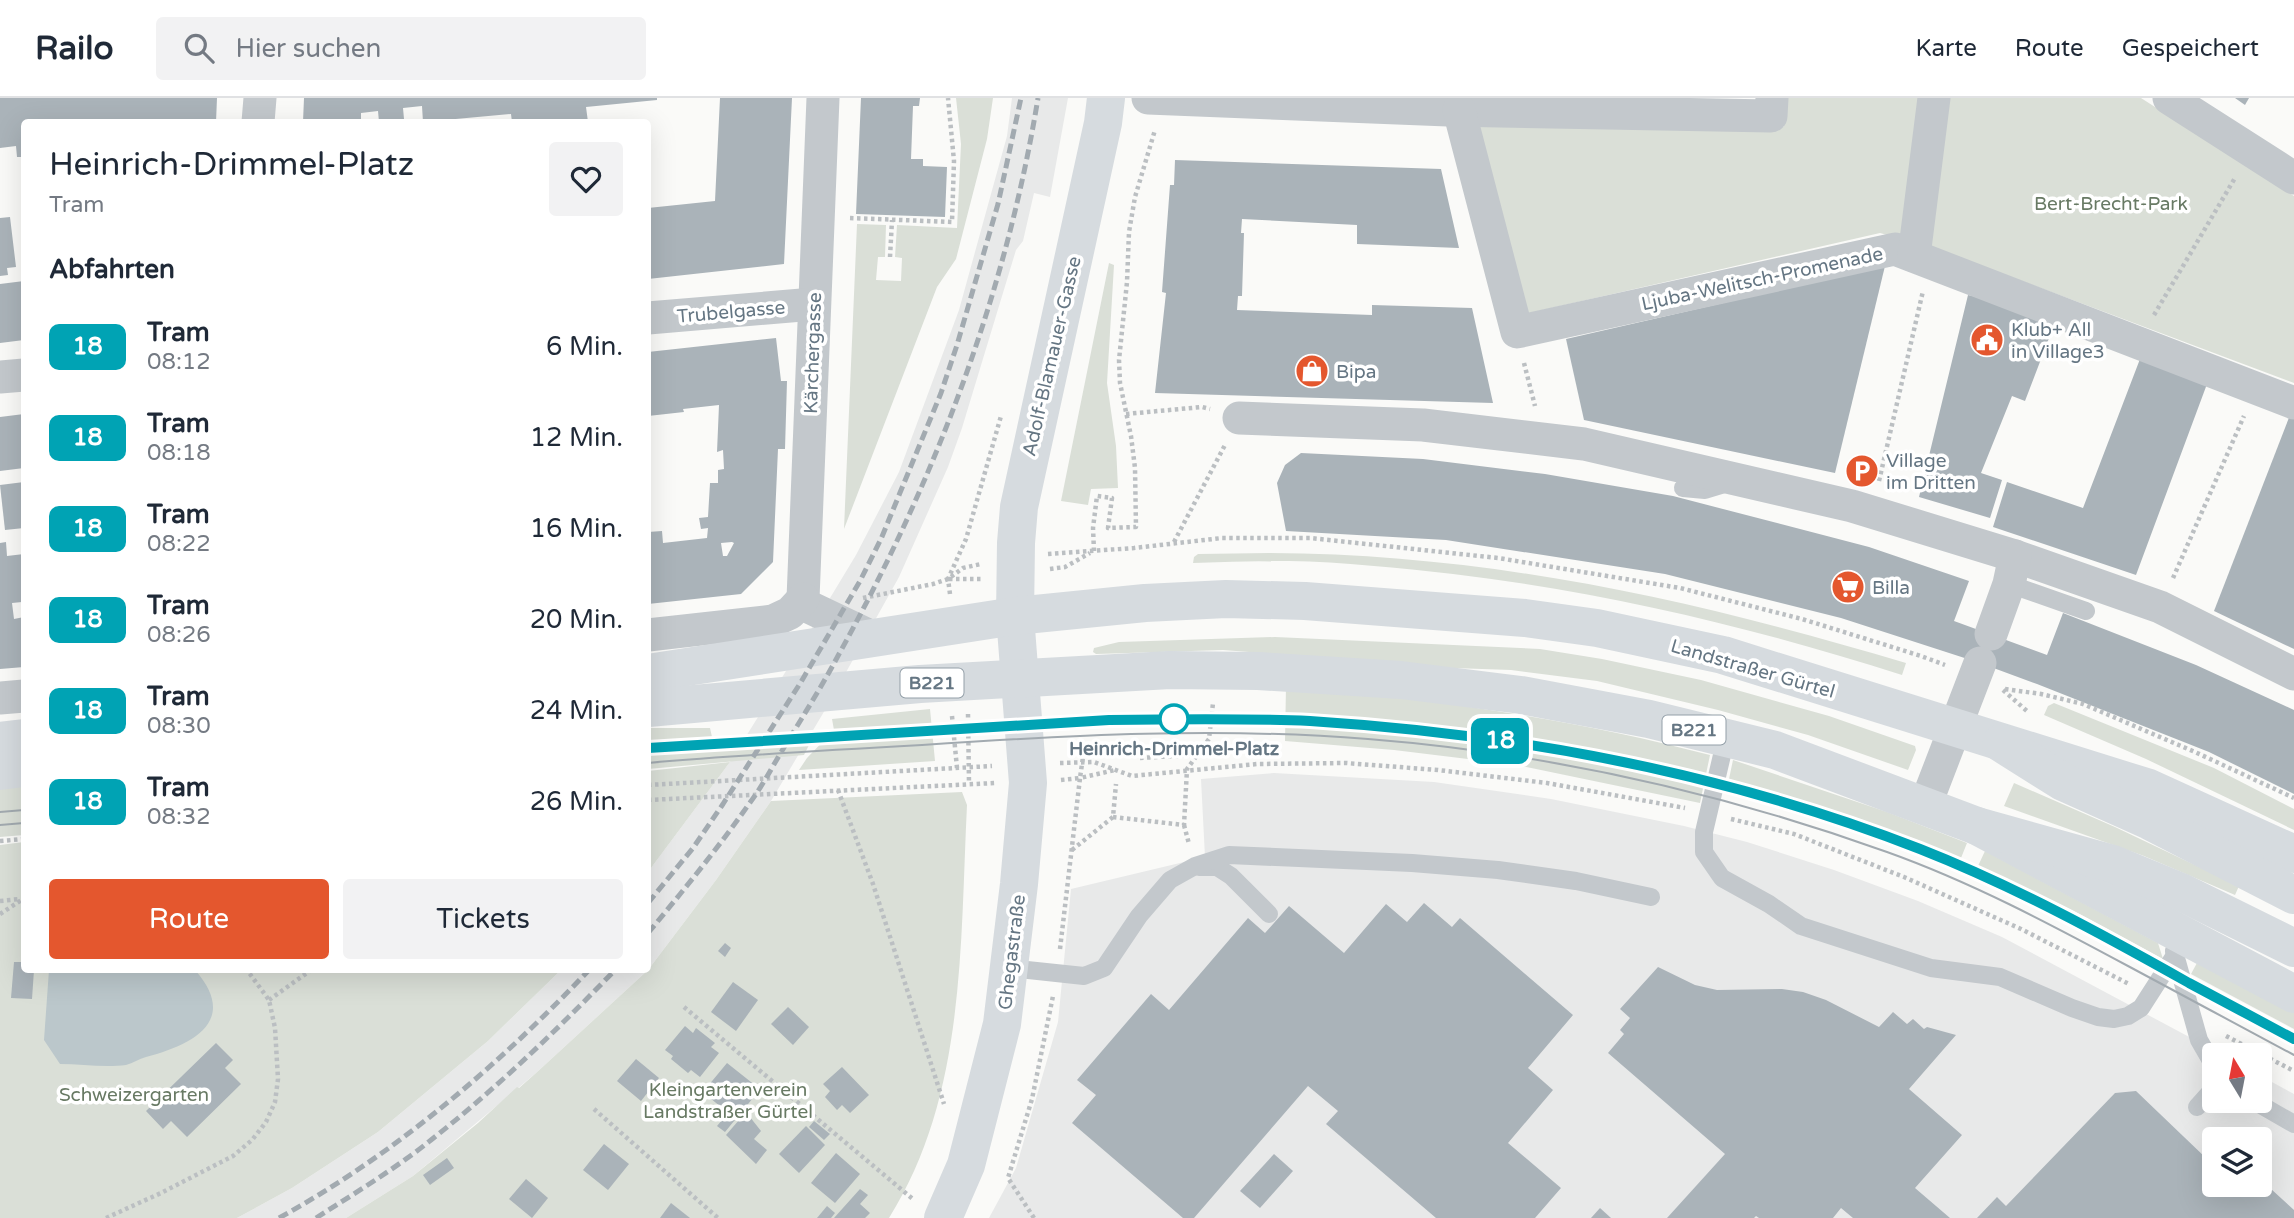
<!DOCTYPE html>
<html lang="de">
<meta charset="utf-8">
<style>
body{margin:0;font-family:"Varela Round",sans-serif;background:#f2f2f3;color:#1f2937;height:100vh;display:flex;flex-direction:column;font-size:26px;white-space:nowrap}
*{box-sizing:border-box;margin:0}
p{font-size:23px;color:#747a83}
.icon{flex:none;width:38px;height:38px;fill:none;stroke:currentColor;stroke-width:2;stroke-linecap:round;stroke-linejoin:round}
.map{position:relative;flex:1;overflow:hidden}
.sheet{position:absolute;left:21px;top:21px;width:630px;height:854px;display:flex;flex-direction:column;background:#fff;border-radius:7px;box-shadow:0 7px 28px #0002}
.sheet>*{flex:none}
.badge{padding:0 14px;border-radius:10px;font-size:24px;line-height:46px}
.needle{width:46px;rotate:350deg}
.buttons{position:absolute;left:2202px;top:945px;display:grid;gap:14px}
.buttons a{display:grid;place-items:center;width:70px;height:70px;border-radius:7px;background:#fff;box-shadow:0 7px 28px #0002;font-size:35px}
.map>.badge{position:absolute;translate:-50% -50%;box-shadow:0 0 0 4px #fff}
h2{padding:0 28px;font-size:26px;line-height:63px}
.round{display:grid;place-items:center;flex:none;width:74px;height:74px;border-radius:7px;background:#f2f2f3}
.overview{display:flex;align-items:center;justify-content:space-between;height:119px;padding:0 28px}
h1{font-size:33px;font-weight:600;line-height:52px}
.primary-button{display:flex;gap:14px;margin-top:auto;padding:14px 28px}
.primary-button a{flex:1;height:80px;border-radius:7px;background:#e4572e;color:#fff;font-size:28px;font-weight:600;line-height:80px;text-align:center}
.primary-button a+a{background:#f2f2f3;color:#1f2937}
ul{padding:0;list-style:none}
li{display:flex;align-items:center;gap:21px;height:91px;padding:0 28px}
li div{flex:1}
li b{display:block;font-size:26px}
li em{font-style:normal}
li .badge{min-width:77px;font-weight:700;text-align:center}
header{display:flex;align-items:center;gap:42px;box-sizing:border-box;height:98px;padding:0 35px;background:#fff;border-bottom:2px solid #e0e1e3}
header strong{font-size:33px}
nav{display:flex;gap:38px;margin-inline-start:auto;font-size:24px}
.search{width:490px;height:63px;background:#f2f2f3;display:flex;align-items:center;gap:18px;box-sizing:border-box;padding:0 24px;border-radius:7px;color:#747a83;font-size:26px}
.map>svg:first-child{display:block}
</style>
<header>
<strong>Railo</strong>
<div class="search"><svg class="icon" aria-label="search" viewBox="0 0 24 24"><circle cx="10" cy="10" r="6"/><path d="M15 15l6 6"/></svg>Hier suchen</div>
<nav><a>Karte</a><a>Route</a><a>Gespeichert</a></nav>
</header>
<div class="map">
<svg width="2294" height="1120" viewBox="0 0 2294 1120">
<rect width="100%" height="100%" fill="#fafaf8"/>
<g fill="#e8e9e9" fill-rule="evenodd">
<path d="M1012,0H1068L1050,99L1034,95L1023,143L1016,152L962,330L948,369L899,479L825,612L771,703L716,782L648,872L536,975L413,1078L346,1120H237L292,1090L378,1034L488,943L561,872H648V774L730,664L763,611L856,457L899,374L959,212L1007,38Z"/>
<path d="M1274,675L1434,684L1551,701L1684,728L1747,744L1834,772L1918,803L2002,839L2223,957H2214V1003H2259V977L2294,996V1120H989L1016,1070L1058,924L1071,791L1205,759L1201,681ZM2214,1041H2259V1087H2214Z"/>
</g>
<g fill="#dadfd7">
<path d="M956,0H993L987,41L956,161L937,189L844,431L857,126L886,127L885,159H878L876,182L901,183L902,160L895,159L897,127L957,130L961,46Z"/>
<path d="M1786,0H2141L2294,98V285L1931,149L1880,135L1525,216L1476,27L1784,29Z"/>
<path d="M1109,165L1114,167L1107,285L1116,348L1118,390L1091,391L1088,407L1061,403Z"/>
<path d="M1269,455C1491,456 1695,502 1906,565L1902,577C1755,530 1606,494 1453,476C1399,470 1343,464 1289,463C1257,463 1225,464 1193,465L1194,459L1198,456Z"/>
<path d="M1275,539L1540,551L1602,561L1701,582L1829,618L1915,648L1916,652L1908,672L1808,637L1718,612L1597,583L1511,572L1453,570L1223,552L1096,556L1093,554L1094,550L1119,544Z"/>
<path d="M1286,588C1431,601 1570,620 1710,657L1700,705L1517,667L1394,652L1285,643Z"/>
<path d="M2054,605L2214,670L2294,711V732L2146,661L2044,617L2048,608Z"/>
<path d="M930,611L935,663L799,672L807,660L834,632L832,621Z"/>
<path d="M648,630H710L712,639L816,633L804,657L648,671Z"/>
<path d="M1733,662L1887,714L1967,745L1961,760L1863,722L1729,681Z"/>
<path d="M730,664L648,774V673Z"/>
<path d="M2014,685L2115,729L2239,788L2235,797L2144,758L2004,708Z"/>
<path d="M24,686V737L0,739V689Z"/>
<path d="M962,694L967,707C960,846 966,998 889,1120H346L413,1078L478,1025L517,989L519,990L536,975L648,872L716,782L771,703Z"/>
<path d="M24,744V872H561L488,943L378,1034L292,1090L237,1120H0V747Z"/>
<path d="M1985,753L2158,845L2163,861L2070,811L1978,768Z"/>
<path d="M2198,863L2294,914V931L2191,876Z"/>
</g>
<path fill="#bbc7cb" d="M49,872H195C240,923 192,947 146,959C139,961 133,965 126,967C105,970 81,966 60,966L44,942Z"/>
<g fill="#aab3b9" fill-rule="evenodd">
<path d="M0,0H217L216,24H24V59H17L16,48L0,50Z"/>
<path d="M304,0H657V2L586,9L588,24H512L511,16L423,24L422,8L403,10L404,21L379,24L378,13L361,15V24H303Z"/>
<path d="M720,0H792L784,166L648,181V110L715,103Z"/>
<path d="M861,0H920L919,8H913L911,61H923V68L947,69L945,119L856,116Z"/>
<path d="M2235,0H2249L2245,7Z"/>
<path d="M1175,62L1441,71L1459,150L1357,146V127L1242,121L1241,135H1244L1242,198H1238L1237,212L1372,217V207L1472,210L1493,305L1155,295L1166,195L1162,194L1170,87H1174Z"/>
<path d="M10,119L16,169L7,170L8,177L0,178V120Z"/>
<path d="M1885,168L1835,375L1584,322L1566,241Z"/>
<path d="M24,183V242L0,245V186Z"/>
<path d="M1968,197L2003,205L2054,227L2025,303L2012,298L1981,375L2002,382L1990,420L1919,399Z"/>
<path d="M776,240L781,283H787L785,351H778L773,464L741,496L648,506V434L662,433L663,445L707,440L708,430L701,431L699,420L708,419L710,385H718V372L724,371L723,352L717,354L719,307L683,311L684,314L648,318V254ZM732,444L734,445L727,458H723L721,445Z"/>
<path d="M2140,261L2207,286L2136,477L1993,429L2007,384L2083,410Z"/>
<path d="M24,316V370L0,373V319Z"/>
<path d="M2290,317L2294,319V551L2214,513Z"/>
<path d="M1301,355L1423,361L1545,376L1673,398L1869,449L1969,483L1954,523L2047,557L2063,515L2196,567L2294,612V696L2209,654L2037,586L1980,565L1841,520L1665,476L1446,442L1286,433L1277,385L1285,367Z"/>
<path d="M24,384V430L5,432L0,387Z"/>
<path d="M6,444L7,458L24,456V510L22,504L12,505L14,521L24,519V569L0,571V445Z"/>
<path d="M1424,805L1452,829L1460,820L1573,917L1528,970L1553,992L1508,1045L1561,1090L1535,1120H1436L1326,1026L1338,1013L1308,988L1194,1120H1183L1072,1025L1096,997L1077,982L1151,896L1169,912L1248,820L1265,835L1289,808L1344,855L1386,806L1407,824Z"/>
<path d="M725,845L731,850L725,859L718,853Z"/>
<path d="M14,864H24V872H34L32,901L11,900Z"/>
<path d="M1658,869L1695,887L1717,892L1782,891L1803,894L1826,902L1879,929L1893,914L1907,926L1913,921L1924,931L1927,929L1956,937L1909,991L1962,1037L1915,1090L1950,1120H1853L1841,1110L1833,1120H1759L1756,1118L1754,1120H1667L1725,1056L1608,955L1624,936L1620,932L1630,920L1620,911Z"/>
<path d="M733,884L758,902L736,933L711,914Z"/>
<path d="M788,909L809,929L793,947L771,926Z"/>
<path d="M685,928L693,935L696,930L715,945L711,949L719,955L700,979L691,972L688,975L671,961L673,958L665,952Z"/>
<path d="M216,945L233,962L225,970L241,986L187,1039L171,1023L163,1031L146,1013Z"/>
<path d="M636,961L659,980L641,1003L617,983Z"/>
<path d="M727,965L756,988L748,996L753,1000L725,1034L717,1028L728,1015L703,994Z"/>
<path d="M842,969L869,997L850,1015L842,1007L837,1012L825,999L830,993L823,986Z"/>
<path d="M2136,993L2207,1061L2214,1054V1087H2259V1080L2294,1112V1120H1977L1997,1099L2006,1108L2115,995Z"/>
<path d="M746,1014L761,1033L754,1041L767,1052L756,1066L726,1037Z"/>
<path d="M814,1023L830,1036L824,1042L809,1029Z"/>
<path d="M806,1028L825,1047L799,1075L779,1056Z"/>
<path d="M604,1046L629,1066L608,1092L583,1072Z"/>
<path d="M836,1055L860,1076L835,1105L811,1085Z"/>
<path d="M1274,1056L1293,1073L1260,1110L1240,1093Z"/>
<path d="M447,1060L454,1070L430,1087L423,1077Z"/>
<path d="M526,1081L548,1100L532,1120L509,1101Z"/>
<path d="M860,1091L868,1097L860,1106L870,1115L865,1120H834Z"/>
<path d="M671,1105L690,1120H660Z"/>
<path d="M827,1108L835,1115L831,1120H817Z"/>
<path d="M1600,1110L1611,1120H1591Z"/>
</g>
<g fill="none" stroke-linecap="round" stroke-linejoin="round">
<g stroke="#bbbfc2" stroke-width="4.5" stroke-dasharray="3.5 3.5" stroke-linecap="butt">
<path d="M850,120L952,124L954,63L948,0"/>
<path d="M890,159L892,122"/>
<path d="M2154,217L2235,80"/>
<path d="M1524,265L1535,308"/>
<path d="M1126,316L1202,309L1210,311"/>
<path d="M1879,383L1923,193"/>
<path d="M1174,444L1225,347"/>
<path d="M1094,453L1093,430L1097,398L1112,400L1108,430L1136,429L1135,370L1131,338L1120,285L1119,262L1127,184L1129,134L1135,99L1155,32"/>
<path d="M1048,456L1134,450L1222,440H1310L1498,460L1680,490L1802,521L1921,558L1945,567"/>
<path d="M1050,471L1065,469L1090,455"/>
<path d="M2173,480L2244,318"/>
<path d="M949,481H982"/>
<path d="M950,496L948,481L966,441L1001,318"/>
<path d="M863,500L933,486L948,481L963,470L981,466"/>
<path d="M2005,591L2041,596L2083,606L2195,654L2294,700"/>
<path d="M2003,592L2028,614"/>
<path d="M968,616L969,685"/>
<path d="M952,618L957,670"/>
<path d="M1140,660L1195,657"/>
<path d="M1060,665L1094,664L1132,678L1257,666L1346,665L1438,672L1547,685L1685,710"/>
<path d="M1061,682L1080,680L1085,645"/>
<path d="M648,687L992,668"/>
<path d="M838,692L873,786L944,1006"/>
<path d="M648,702L996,685"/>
<path d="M1113,719L1184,727L1187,671L1209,641L1213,605"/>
<path d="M1731,721L1794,736L1904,779L2021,831L2129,886"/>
<path d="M1184,727L1189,746"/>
<path d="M0,743L24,741"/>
<path d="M1072,752L1113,719L1116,686"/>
<path d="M0,803L20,801"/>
<path d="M0,816L23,801"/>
<path d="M1060,851L1080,680L1115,672"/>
<path d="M269,902L311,872"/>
<path d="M684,909L914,1102"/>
<path d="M2226,938L2294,973"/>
<path d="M594,1011L718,1120"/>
<path d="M106,1120L161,1095L233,1058L252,1042L266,1024L275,1004L278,981L275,930L269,902L247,872"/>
<path d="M1034,1120L1008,1080L1032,1001L1053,898"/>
</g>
<g stroke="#c3c8cc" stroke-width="18">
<path d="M1683,390L1705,392L1728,385"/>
<path d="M2009,486L2086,513"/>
<path d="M1726,640L1704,734V754L1722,780L1769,806L1801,828L1931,870L2000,879L2072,910L2098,919L2114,921L2128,918L2141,910L2175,857"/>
<path d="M1199,769H1217L1231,778L1269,816"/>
<path d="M2174,853L2199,942L2214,968"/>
<path d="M1009,870L1084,878L1104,870L1139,818L1170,782L1195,768L1229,757L1412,765L1498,772L1576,783L1651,799"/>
<path d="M2254,1003L2294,1026"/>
<path d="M2197,1009L2214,990"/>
</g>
<g stroke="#c3c8cc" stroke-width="33">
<path d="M823,0L803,501L809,509L874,540"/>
<path d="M1148,0L1448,12L1771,18L1772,0"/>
<path d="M2169,0L2294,80"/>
<path d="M1459,12L1517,234L1895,151L2294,305"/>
<path d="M258,24L260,0"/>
<path d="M1914,158L1934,0"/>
<path d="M648,220L814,206"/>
<path d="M0,279L24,277"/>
<path d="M1239,320L1423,327L1584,346L1852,408L2015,458L2160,509L2294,576"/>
<path d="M1991,536L2009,486L2015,458"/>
<path d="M648,537L773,523L790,515L803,501"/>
<path d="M0,600L24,598"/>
<path d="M1925,708L1980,565"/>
</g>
<path stroke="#d6dbdf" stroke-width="38" d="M943,1120L966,1067L1002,926L1019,786L1028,685L1015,518L1016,445L1019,409L1103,25L1106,0"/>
<g stroke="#d6dbdf" stroke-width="38">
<path d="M648,575L1015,518L1145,505L1226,501L1305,503L1525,520L1597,530L1723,557L2149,690L2294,756"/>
<path d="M648,610L920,586L1170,572L1258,573L1401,582L1521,597L1649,621L1775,652L1977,728L2294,896"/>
<path d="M0,643L24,640"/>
<path d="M0,673L24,670"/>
</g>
<g stroke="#d6dbdf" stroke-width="38">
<path d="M2001,645L2063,684L2150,723L2294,797"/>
<path d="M1977,728L2113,766L2181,794L2294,850"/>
</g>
<g stroke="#a2aab0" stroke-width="2">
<path d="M648,650L1109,622C1385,616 1662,651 1920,751C2012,787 2098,834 2184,882C2220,902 2258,920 2294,941"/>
<path d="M648,665C739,657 830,652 922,647C1070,637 1220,629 1368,641C1545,655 1720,694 1887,754C1971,784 2050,826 2128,868C2183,898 2239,927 2294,957"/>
<path d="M0,714L24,712"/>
<path d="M0,727L24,725"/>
</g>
<g stroke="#a2aab0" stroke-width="5" stroke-dasharray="10 5" stroke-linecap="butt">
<path d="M648,805L693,750L723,706L801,584L860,483L881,441L941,295L957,247L998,106L1021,0"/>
<path d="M648,835C683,793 718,750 749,706C761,690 770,673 780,656C800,623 821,590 839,556C935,382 1006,196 1038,0"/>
<path d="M279,1120C395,1056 498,968 589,872"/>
<path d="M316,1120C355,1095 395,1071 431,1042C497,990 557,932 615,872"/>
</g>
</g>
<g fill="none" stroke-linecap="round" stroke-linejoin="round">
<defs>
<path id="line" d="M648,650L1109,622C1176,621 1243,620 1310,623C1517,636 1726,675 1920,751C2014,788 2102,836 2189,885C2224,904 2259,922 2294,941"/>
</defs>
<use href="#line" stroke="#fff" stroke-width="16"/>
<use href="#line" stroke="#00a3b4" stroke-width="10"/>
</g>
<defs>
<symbol id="civic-disc" viewBox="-11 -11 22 22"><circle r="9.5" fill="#e4572e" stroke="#fff"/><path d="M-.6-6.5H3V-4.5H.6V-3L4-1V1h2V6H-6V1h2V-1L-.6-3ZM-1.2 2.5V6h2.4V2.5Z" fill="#fff"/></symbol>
<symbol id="shop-disc" viewBox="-11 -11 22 22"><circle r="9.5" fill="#e4572e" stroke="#fff"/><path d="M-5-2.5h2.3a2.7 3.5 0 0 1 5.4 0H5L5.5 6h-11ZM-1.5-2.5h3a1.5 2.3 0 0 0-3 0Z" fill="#fff"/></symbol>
<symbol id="parking-disc" viewBox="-11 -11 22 22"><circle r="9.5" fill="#e4572e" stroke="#fff"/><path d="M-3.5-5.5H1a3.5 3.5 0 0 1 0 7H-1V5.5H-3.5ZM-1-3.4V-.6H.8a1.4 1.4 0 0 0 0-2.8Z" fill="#fff"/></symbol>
<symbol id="supermarket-disc" viewBox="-11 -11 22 22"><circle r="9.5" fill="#e4572e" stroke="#fff"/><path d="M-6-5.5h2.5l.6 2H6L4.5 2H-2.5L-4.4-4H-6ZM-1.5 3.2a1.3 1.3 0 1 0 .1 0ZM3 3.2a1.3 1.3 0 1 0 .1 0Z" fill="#fff"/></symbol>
</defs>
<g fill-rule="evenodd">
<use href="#civic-disc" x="1968" y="223" width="38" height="38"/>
<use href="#shop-disc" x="1293" y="254" width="38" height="38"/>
<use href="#parking-disc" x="1843" y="354" width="38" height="38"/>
<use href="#supermarket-disc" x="1829" y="470" width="38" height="38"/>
</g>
<circle fill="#fff" stroke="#00a3b4" stroke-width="3.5" cx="1174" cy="621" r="14"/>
<g text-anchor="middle" stroke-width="7" stroke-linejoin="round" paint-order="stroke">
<g fill="#fff" stroke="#939fa8" stroke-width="2">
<rect x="900.5" y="570.5" width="63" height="29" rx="5"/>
<rect x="1662.5" y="617.5" width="63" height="29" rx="5"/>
</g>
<g font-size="18" font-weight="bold" fill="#657683">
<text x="932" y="591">B221</text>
<text x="1694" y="638">B221</text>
</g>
<g font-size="19" fill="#687a64" stroke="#fff">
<text x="2111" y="112">Bert-Brecht-Park</text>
<text x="728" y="998">Kleingartenverein<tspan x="728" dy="22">Landstraßer Gürtel</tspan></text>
<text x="134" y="1003">Schweizergarten</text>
</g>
<g font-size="19" fill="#657683" stroke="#fff">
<text transform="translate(1762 180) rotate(-12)" y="7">Ljuba-Welitsch-Promenade</text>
<text transform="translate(731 213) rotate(-5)" y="7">Trubelgasse</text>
<text transform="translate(812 255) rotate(-88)" y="7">Kärchergasse</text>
<text transform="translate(1051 258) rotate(-77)" y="7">Adolf-Blamauer-Gasse</text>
<text transform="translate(1753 570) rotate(16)" y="7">Landstraßer Gürtel</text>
<text transform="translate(1011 854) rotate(-83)" y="7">Ghegastraße</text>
</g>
<g font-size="19" fill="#657683" stroke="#fff" text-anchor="start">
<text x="2011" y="238">Klub+ All<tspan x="2011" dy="22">in Village3</tspan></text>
<text x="1336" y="280">Bipa</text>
<text x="1886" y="369">Village<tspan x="1886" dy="22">im Dritten</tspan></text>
<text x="1872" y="496">Billa</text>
</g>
<g font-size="19" font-weight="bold" fill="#657683" stroke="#fff">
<text x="1174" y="657">Heinrich-Drimmel-Platz</text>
</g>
</g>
</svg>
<div class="buttons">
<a><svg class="needle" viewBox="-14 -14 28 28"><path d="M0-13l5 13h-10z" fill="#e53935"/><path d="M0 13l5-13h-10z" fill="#747a83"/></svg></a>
<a><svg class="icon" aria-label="layers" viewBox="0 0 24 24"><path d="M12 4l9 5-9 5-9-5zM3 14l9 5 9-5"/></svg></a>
</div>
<b class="badge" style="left:1500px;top:643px;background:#00a3b4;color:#fff">18</b>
<section class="sheet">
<div class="overview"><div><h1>Heinrich-Drimmel-Platz</h1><p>Tram</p></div><a class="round"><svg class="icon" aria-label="heart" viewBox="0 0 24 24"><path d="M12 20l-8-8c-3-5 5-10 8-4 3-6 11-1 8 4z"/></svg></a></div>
<h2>Abfahrten</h2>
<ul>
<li><span class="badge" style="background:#00a3b4;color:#fff">18</span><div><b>Tram</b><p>08:12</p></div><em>6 Min.</em></li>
<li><span class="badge" style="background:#00a3b4;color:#fff">18</span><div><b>Tram</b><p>08:18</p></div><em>12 Min.</em></li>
<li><span class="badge" style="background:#00a3b4;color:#fff">18</span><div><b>Tram</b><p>08:22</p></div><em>16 Min.</em></li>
<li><span class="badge" style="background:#00a3b4;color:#fff">18</span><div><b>Tram</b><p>08:26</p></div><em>20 Min.</em></li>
<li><span class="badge" style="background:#00a3b4;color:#fff">18</span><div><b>Tram</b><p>08:30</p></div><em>24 Min.</em></li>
<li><span class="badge" style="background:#00a3b4;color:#fff">18</span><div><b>Tram</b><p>08:32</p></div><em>26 Min.</em></li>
</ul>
<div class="primary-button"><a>Route</a><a>Tickets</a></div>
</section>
</div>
